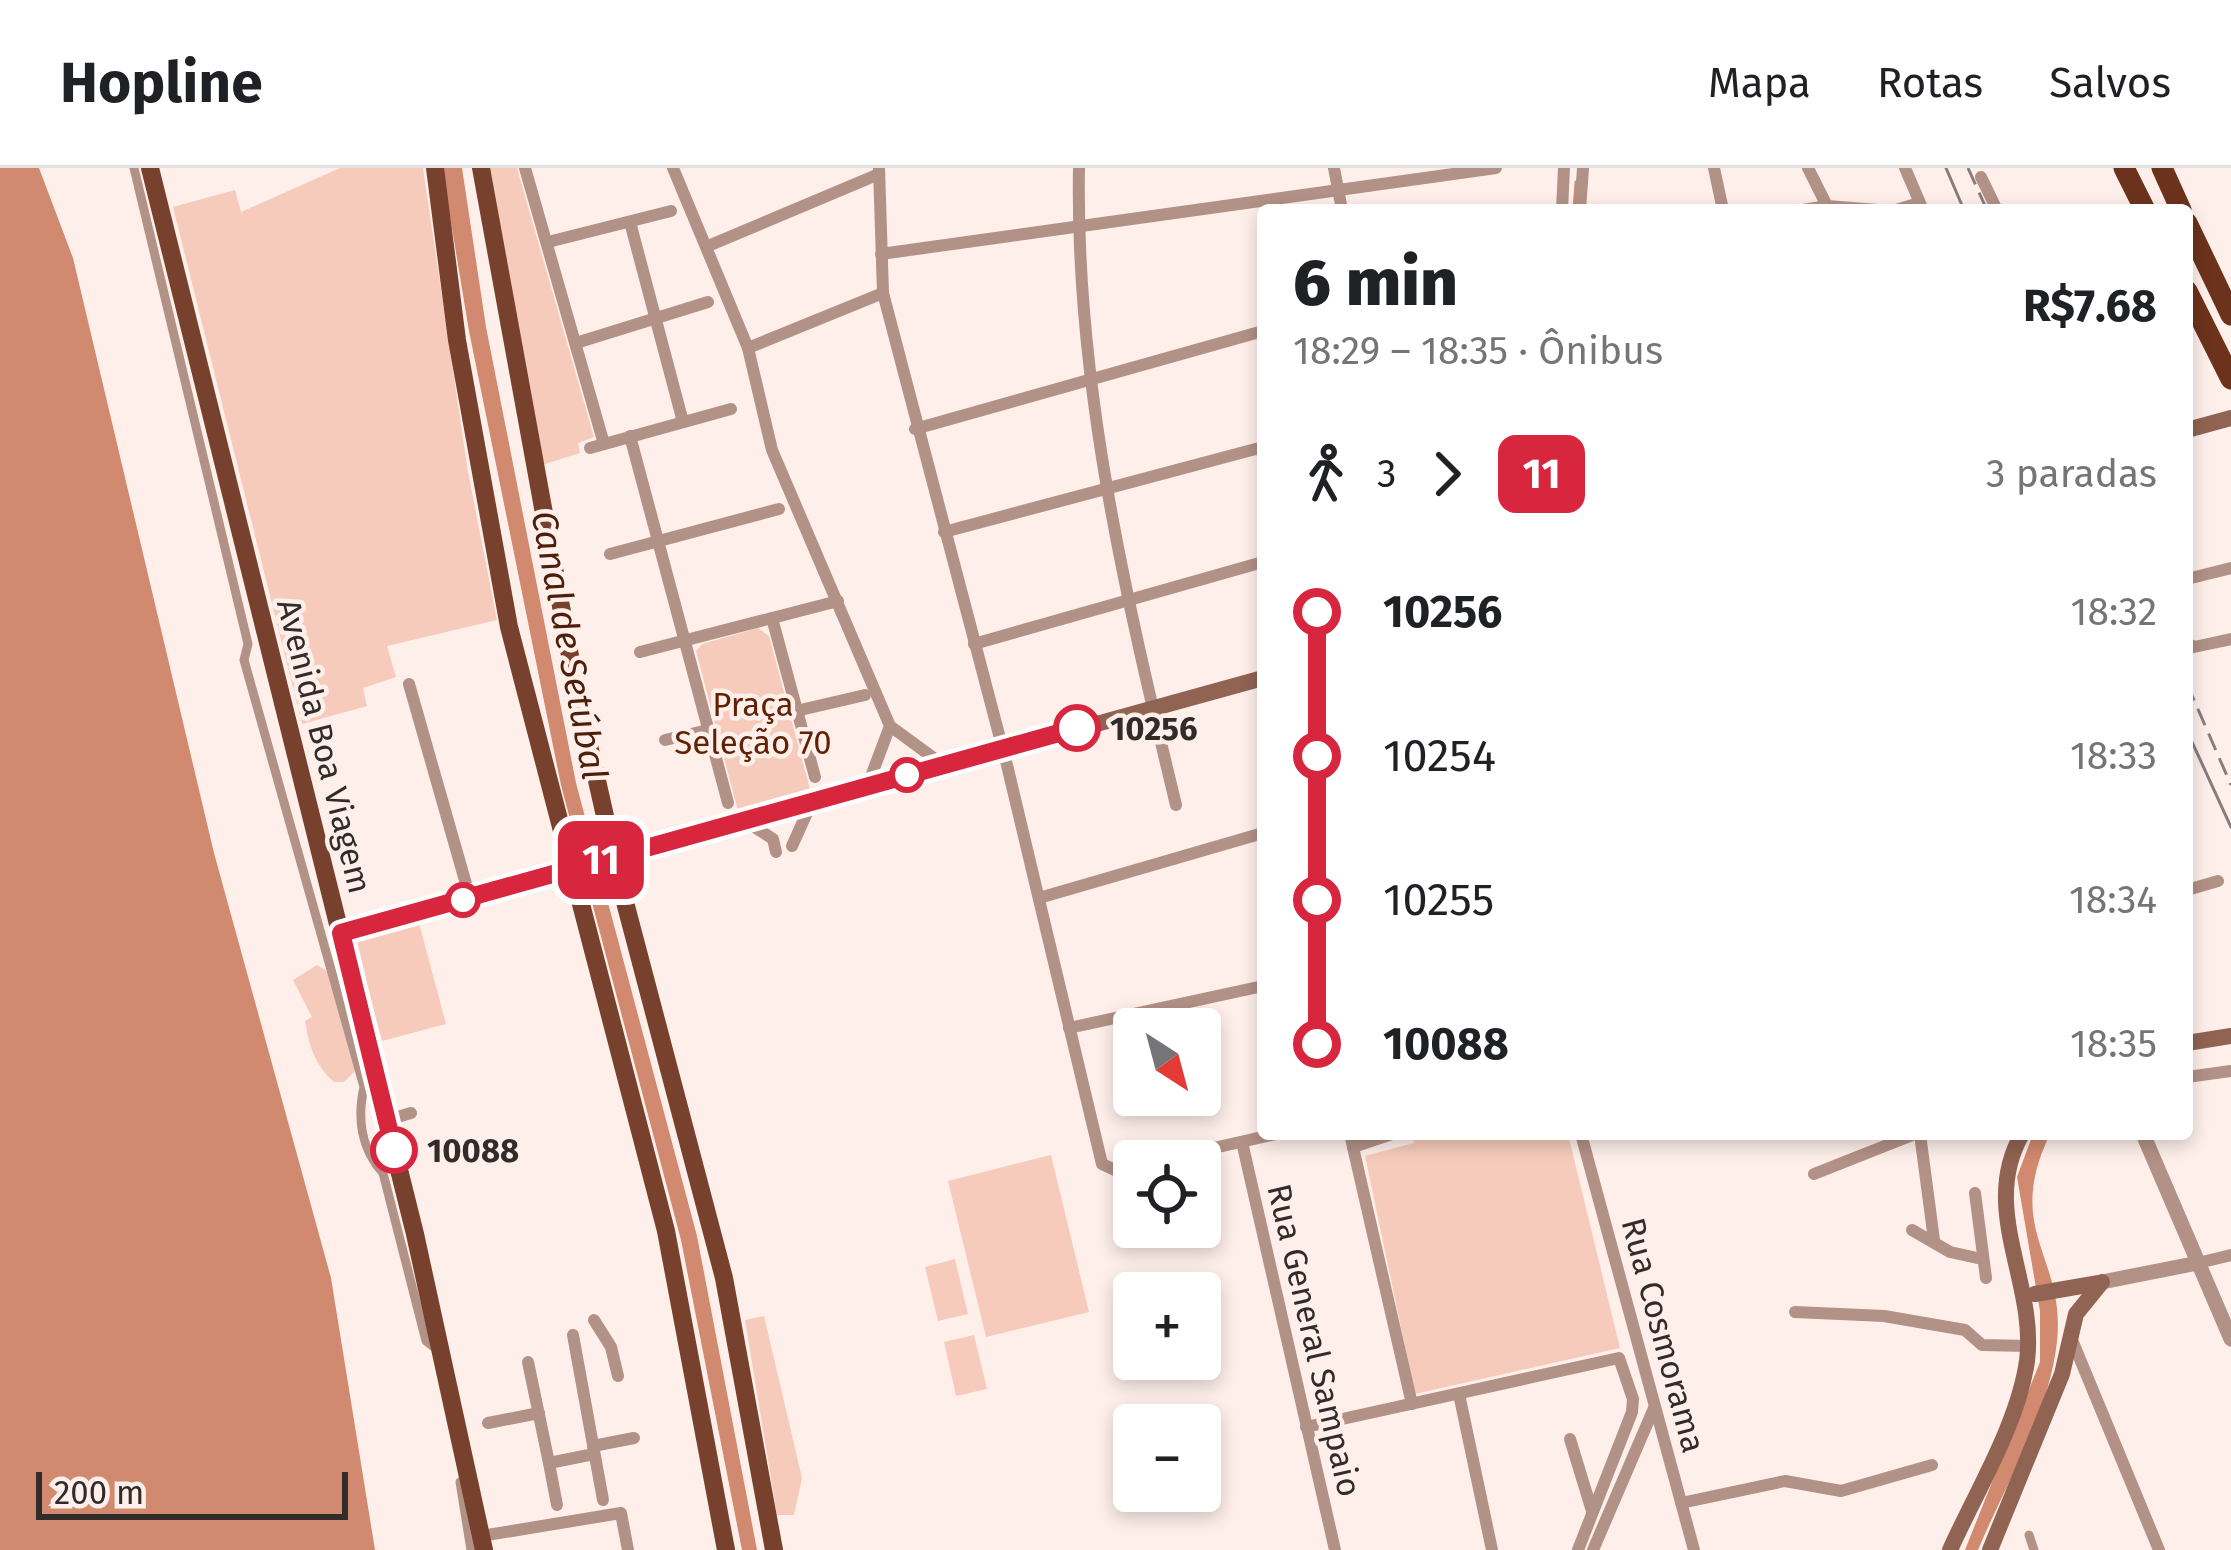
<!DOCTYPE html>
<html lang="pt">
<meta charset="utf-8">
<style>
body{margin:0;font-family:"Fira Sans",sans-serif;background:#f6f6f6;color:#202124;height:100vh;display:flex;flex-direction:column;font-size:45px;white-space:nowrap}
*{box-sizing:border-box;margin:0}
p{font-size:39px;color:#757577}
.icon{flex:none;width:66px;height:66px;fill:none;stroke:currentColor;stroke-width:2;stroke-linecap:round;stroke-linejoin:round}
.map{position:relative;flex:1;overflow:hidden}
.panel{position:absolute;left:1257px;top:36px;width:936px;height:936px;display:flex;flex-direction:column;background:#fff;border-radius:12px;box-shadow:0 6px 18px #0003}
.panel>*{flex:none}
.badge{padding:0 24px;border-radius:18px;font-size:42px;line-height:78px}
.needle{width:78px;rotate:144deg}
.controls{position:absolute;left:1113px;top:840px;display:grid;gap:24px}
.controls a{display:grid;place-items:center;width:108px;height:108px;border-radius:12px;background:#fff;box-shadow:0 6px 18px #0003;font-size:60px}
.scale{position:absolute;left:36px;bottom:30px;width:312px;box-sizing:border-box;padding-left:12px;border:6px solid #312c2a;border-top:0;font-size:33px;line-height:42px;white-space:nowrap;color:#312c2a;-webkit-text-stroke:9px #feefea;paint-order:stroke}
.map>.badge{position:absolute;translate:-50% -50%;box-shadow:0 0 0 6px #fff}
.legs{display:flex;align-items:center;gap:18px;height:132px;padding:0 36px;font-size:39px}
.legs p{margin-inline-start:auto}
.head{display:flex;align-items:center;justify-content:space-between;height:204px;padding:0 36px}
h1{font-size:66px;font-weight:800;line-height:90px}
ul{padding:0 36px;list-style:none}
li{display:flex;align-items:center;gap:42px;height:144px;font-size:45px}
li i{display:grid;place-items:center;width:18px;height:100%;margin:0 15px;background:currentColor}
li i::after{content:'';width:30px;height:30px;margin:-15px;border:9px solid;border-radius:50%;background:#fff}
li p{margin-inline-start:auto}
li:first-child i{background:linear-gradient(#0000 50%,currentColor 0)}
li:last-child i{background:linear-gradient(currentColor 50%,#0000 0)}
header{display:flex;align-items:center;gap:72px;box-sizing:border-box;height:168px;padding:0 60px;background:#fff;border-bottom:3px solid #e0e0e0}
header strong{font-size:57px}
nav{display:flex;gap:66px;margin-inline-start:auto;font-size:42px}
.map>svg:first-child{display:block}
</style>
<header>
<strong>Hopline</strong>
<nav><a>Mapa</a><a>Rotas</a><a>Salvos</a></nav>
</header>
<div class="map">
<svg width="2231" height="1382" viewBox="0 0 2231 1382">
<rect width="100%" height="100%" fill="#feefea"/>
<g fill="#f6cbbc">
<path d="M340,0H423L468,304L497,452L387,478L396,509L363,520L367,538L302,556L173,39L235,22L241,44Z"/>
<path d="M487,0H517L594,269L578,275L580,285L539,298Z"/>
<path d="M758,460L769,468L810,621L738,643L696,483L702,476Z"/>
<path d="M419,755L446,856L382,873L355,773Z"/>
<path d="M317,797L327,803L355,903L344,914H334C315,897 309,878 305,853L312,849L293,812Z"/>
<path d="M1413,966H1568L1620,1180L1415,1226L1365,988L1414,975Z"/>
<path d="M1051,987L1089,1144L986,1169L948,1013Z"/>
<path d="M955,1091L968,1146L938,1153L925,1099Z"/>
<path d="M764,1148L802,1310L794,1347H777L745,1152Z"/>
<path d="M974,1167L987,1221L956,1228L944,1174Z"/>
</g>
<g fill="#d1896f">
<path d="M0,0H39L73,90L214,685L331,1110L375,1382H0Z"/>
<path d="M442,0H462L486,159L576,615L697,1068L757,1382H742L681,1072L561,617L469,163Z"/>
<path d="M2033,966H2050C2003,1064 2066,1088 2057,1173C2050,1244 2005,1317 1978,1382H1965L2040,1194V1143L2017,1009Z"/>
</g>
<g fill="none" stroke-linecap="round" stroke-linejoin="round">
<path stroke="#d1896f" stroke-width="3" d="M1574,42L1576,14"/>
<g stroke="#b29186" stroke-width="9">
<path d="M134,0L248,476L244,492L364,919C357,950 361,981 383,1005L426,1173L435,1180"/>
<path d="M460,1314L471,1382"/>
<path d="M2029,1367L2034,1382"/>
</g>
<g stroke="#b29186" stroke-width="12">
<path d="M525,0L604,276"/>
<path d="M673,0L748,180L772,282L890,558L942,596"/>
<path d="M879,0L883,125L1007,597L1102,996L1115,1002L1134,998"/>
<path d="M1079,0C1075,214 1126,430 1176,637"/>
<path d="M1334,0L1342,42"/>
<path d="M1714,0L1723,42"/>
<path d="M1808,0L1827,38"/>
<path d="M1905,0L1923,42"/>
<path d="M1981,9L1997,42"/>
<path d="M1562,42L1564,0"/>
<path d="M1580,42L1583,0"/>
<path d="M1803,42L1827,38L1878,42"/>
<path d="M1896,42L1919,35"/>
<path d="M630,54L683,254"/>
<path d="M548,74L671,43"/>
<path d="M708,78L879,6"/>
<path d="M881,86L1496,0"/>
<path d="M576,175L708,134"/>
<path d="M748,180L883,125"/>
<path d="M915,261L1263,163"/>
<path d="M630,268L728,635"/>
<path d="M590,280L731,241"/>
<path d="M944,364L1263,279"/>
<path d="M610,386L779,341"/>
<path d="M2187,411L2231,400"/>
<path d="M772,450L815,609"/>
<path d="M2187,475L2194,479L2231,471"/>
<path d="M974,476L1263,394"/>
<path d="M640,484L838,433"/>
<path d="M409,516L470,730"/>
<path d="M796,543L865,527"/>
<path d="M665,572L708,562"/>
<path d="M867,619L890,558"/>
<path d="M745,653L773,671L776,684"/>
<path d="M792,678L811,636"/>
<path d="M2187,722L2218,713"/>
<path d="M1039,730L1263,665"/>
<path d="M1069,860L1263,818"/>
<path d="M2187,909L2231,903"/>
<path d="M387,952L411,945"/>
<path d="M1350,966L1412,1236"/>
<path d="M1581,966L1694,1382"/>
<path d="M1920,966L1934,1072"/>
<path d="M1242,974L1335,1382"/>
<path d="M1353,979L1392,966"/>
<path d="M1156,993L1276,966"/>
<path d="M1814,1006L1915,966"/>
<path d="M1975,1025L1986,1110"/>
<path d="M1912,1062L1950,1084L1982,1091"/>
<path d="M2198,1095L2231,1087"/>
<path d="M1795,1144L1884,1148L1965,1162L1982,1177L2028,1178"/>
<path d="M594,1152L611,1179L618,1208"/>
<path d="M573,1167L603,1332"/>
<path d="M2070,1167L2159,1382"/>
<path d="M528,1194L549,1295"/>
<path d="M1459,1226L1492,1382"/>
<path d="M488,1255L539,1245"/>
<path d="M1306,1259L1619,1190L1633,1231L1632,1244L1578,1382"/>
<path d="M1570,1271L1592,1343"/>
<path d="M593,1278L634,1270"/>
<path d="M1681,1335L1785,1313L1841,1323L1932,1297"/>
<path d="M557,1337L549,1295L594,1286"/>
<path d="M481,1368L621,1345L628,1382"/>
<path d="M1593,1382L1654,1240"/>
</g>
<g stroke="#b29186" stroke-width="15">
<path d="M2143,966L2231,1171"/>
<path d="M2102,1114L2198,1095"/>
</g>
<g stroke="#906352" stroke-width="16">
<path d="M2187,262L2231,250"/>
<path d="M341,765L1263,510"/>
<path d="M2187,875L2231,868"/>
<path d="M2035,1126L2099,1115"/>
<path d="M1950,1382C1976,1324 2018,1256 2027,1193C2037,1114 1979,1041 2022,966"/>
<path d="M1990,1382L2062,1206L2076,1146L2102,1114"/>
</g>
<g stroke="#77412d" stroke-width="18">
<path d="M150,0L415,1066L484,1382"/>
<path d="M435,0L457,172L509,459L666,1063L726,1382"/>
<path d="M481,0L575,515L621,719L724,1110L774,1382"/>
</g>
<g stroke="#6c321c" stroke-width="21">
<path d="M2124,0L2145,42"/>
<path d="M2162,0L2181,42"/>
<path d="M2187,55L2231,147"/>
<path d="M2187,123L2231,211"/>
</g>
<g stroke="#877e7b" stroke-width="3">
<path d="M1946,0L1964,42"/>
<path d="M2187,563L2231,659"/>
</g>
<g stroke="#877e7b" stroke-width="3" stroke-dasharray="18 9" stroke-linecap="butt">
<path d="M1968,0L1987,42"/>
<path d="M2187,516L2231,617"/>
</g>
</g>
<g fill="none" stroke-linecap="round" stroke-linejoin="round">
<defs>
<path id="line-1" d="M394,982L341,765L1077,560"/>
</defs>
<use href="#line-1" stroke="#fff" stroke-width="27"/>
<use href="#line-1" stroke="#d7263d" stroke-width="18"/>
</g>
<g fill="#fff" stroke="#d7263d" stroke-width="6">
<circle cx="1077" cy="560" r="21"/>
<circle cx="907" cy="607" r="15"/>
<circle cx="463" cy="732" r="15"/>
<circle cx="394" cy="982" r="21"/>
</g>
<g text-anchor="middle" stroke-width="9" stroke-linejoin="round" paint-order="stroke">
<g font-size="33" fill="#612105" stroke="#feefea">
<text x="753" y="548">Praça<tspan x="753" dy="38">Seleção 70</tspan></text>
</g>
<g font-size="33" font-weight="bold" fill="#312c2a" stroke="#feefea" text-anchor="start">
<text x="1110" y="572">10256</text>
<text x="427" y="994">10088</text>
</g>
<g font-size="33" fill="#312c2a" stroke="#feefea">
<text transform="translate(325 578) rotate(76)" y="12">Avenida Boa Viagem</text>
<text transform="translate(1664 1167) rotate(75)" y="12">Rua Cosmorama</text>
<text transform="translate(1315 1172) rotate(77)" y="12">Rua General Sampaio</text>
</g>
<g font-size="36" font-style="italic" fill="#4c1e0c" stroke="#feefea">
<text transform="translate(570 477) rotate(79)" y="13">Canal de Setúbal</text>
</g>
</g>
</svg>
<div class="controls">
<a><svg class="needle" viewBox="-14 -14 28 28"><path d="M0-13l5 13h-10z" fill="#e53935"/><path d="M0 13l5-13h-10z" fill="#757577"/></svg></a>
<a><svg class="icon" aria-label="locate" viewBox="0 0 24 24"><circle cx="12" cy="12" r="6"/><path d="M12 2v4M12 18v4M2 12h4M18 12h4"/></svg></a>
<a>+</a>
<a>−</a>
</div>
<div class="scale">200 m</div>
<b class="badge" style="left:601px;top:692px;background:#d7263d;color:#fff">11</b>
<section class="panel">
<div class="head"><div><h1>6 min</h1><p>18:29 – 18:35 · Ônibus</p></div><b>R$7.68</b></div>
<div class="legs"><svg class="icon" aria-label="walk" viewBox="0 0 24 24"><circle cx="13" cy="4" r="2"/><path d="M13 8l-2 6 4 7M11 14l-3 7M7 12l3-4h3l4 4"/></svg>3<svg class="icon" aria-label="forward" viewBox="0 0 24 24"><path d="M9 5l7 7-7 7"/></svg><b class="badge" style="background:#d7263d;color:#fff">11</b><p>3 paradas</p></div>
<ul>
<li><i style="color:#d7263d"></i><b>10256</b><p>18:32</p></li>
<li><i style="color:#d7263d"></i><span>10254</span><p>18:33</p></li>
<li><i style="color:#d7263d"></i><span>10255</span><p>18:34</p></li>
<li><i style="color:#d7263d"></i><b>10088</b><p>18:35</p></li>
</ul>
</section>
</div>
